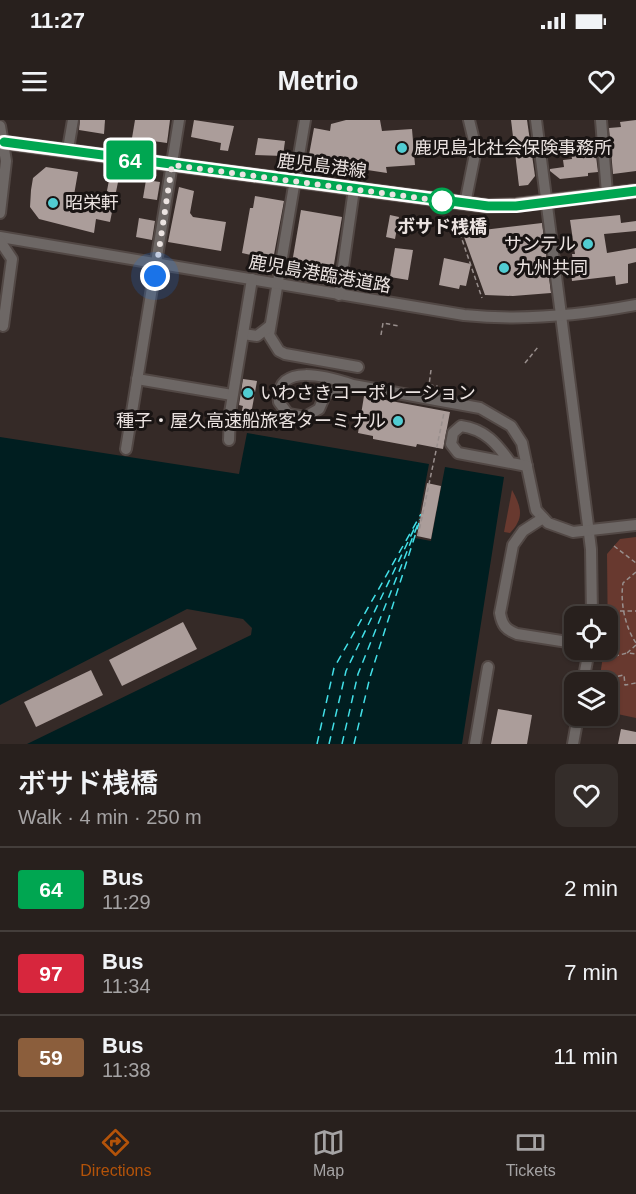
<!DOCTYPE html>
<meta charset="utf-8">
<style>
body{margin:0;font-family:Arial,"Noto Sans JP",sans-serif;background:#342d2a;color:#f1f3f6;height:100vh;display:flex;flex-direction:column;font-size:22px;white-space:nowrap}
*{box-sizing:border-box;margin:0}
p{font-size:20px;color:#a5a3a4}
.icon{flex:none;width:33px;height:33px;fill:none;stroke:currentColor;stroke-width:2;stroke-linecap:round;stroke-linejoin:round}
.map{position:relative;height:624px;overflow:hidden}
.side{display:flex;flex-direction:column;background:#28201d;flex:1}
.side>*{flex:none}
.badge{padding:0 12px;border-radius:4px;font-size:21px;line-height:39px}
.fabs{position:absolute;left:564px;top:486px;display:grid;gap:12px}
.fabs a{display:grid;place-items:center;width:54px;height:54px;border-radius:12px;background:#28201d;box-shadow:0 2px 4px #0004,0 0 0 2px #443e3b;font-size:30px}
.you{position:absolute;width:30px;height:30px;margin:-15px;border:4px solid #fff;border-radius:50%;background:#1a73e8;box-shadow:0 0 0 9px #1a73e833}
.map>.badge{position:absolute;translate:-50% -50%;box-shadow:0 0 0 3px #fff}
.round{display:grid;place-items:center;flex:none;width:63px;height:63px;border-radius:12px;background:#342d2a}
.summary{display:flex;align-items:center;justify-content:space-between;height:102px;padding:0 18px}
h1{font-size:28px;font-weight:600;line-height:45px}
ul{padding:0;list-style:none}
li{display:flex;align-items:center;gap:18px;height:84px;padding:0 18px;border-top:2px solid #443e3b}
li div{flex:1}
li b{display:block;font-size:22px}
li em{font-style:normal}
li .badge{min-width:66px;font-weight:700;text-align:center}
.status{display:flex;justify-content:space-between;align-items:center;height:42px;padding:0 30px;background:#28201d;direction:ltr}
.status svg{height:16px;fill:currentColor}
header{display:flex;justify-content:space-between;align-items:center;height:78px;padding:0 18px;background:#28201d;font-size:27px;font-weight:600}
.menu{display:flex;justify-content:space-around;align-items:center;height:84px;border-top:2px solid #443e3b;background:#28201d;font-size:16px;color:#a5a3a4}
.menu a{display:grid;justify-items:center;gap:3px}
.menu .current{color:#b45309}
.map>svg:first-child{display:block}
</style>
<div class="status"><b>11:27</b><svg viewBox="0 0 49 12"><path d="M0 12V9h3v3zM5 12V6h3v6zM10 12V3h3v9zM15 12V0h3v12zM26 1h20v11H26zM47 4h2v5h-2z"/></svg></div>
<header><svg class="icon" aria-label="menu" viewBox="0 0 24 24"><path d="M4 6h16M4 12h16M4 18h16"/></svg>Metrio<svg class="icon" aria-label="heart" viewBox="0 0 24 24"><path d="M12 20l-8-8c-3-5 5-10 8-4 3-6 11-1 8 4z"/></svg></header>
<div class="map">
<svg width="636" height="624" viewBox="0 0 636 624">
<rect width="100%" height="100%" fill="#352a27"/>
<g fill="#68392f">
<path d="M512,370C522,388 524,398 510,413L504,412Z"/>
<path d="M636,417V598L608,592V562H599L604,530H608L607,434L620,419Z"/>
</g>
<path fill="#001e20" d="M247,313L429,344L415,418L431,421L445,347L504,357L462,624H27L251,515L252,508L243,499L187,489L0,585V317L239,354Z"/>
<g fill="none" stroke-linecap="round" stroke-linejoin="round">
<g stroke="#42e0e8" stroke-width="1.5" stroke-dasharray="8 6" stroke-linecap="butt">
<path d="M317,624L334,548L421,394"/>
<path d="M329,624L346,551L416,405"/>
<path d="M342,624L358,554L420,399"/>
<path d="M354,624L370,557L419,403"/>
</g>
</g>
<g fill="#ab9d9a">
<path d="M80,0H105L104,14L79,10Z"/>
<path d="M135,0H170L167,23L132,18Z"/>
<path d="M194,0L234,6L228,31L220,30L221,23L191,17Z"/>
<path d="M346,0H380L382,11L412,9L415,45L386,47L387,53L315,42L309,35L314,8L330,11L331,4Z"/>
<path d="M511,0H527L535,56L528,65L519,66Z"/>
<path d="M636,0V51L613,54L609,8L621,7L620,2Z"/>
<path d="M258,18L285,21L283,36L255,35Z"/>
<path d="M584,21L586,38L596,36L598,52L588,53V56L560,59L550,51V49L564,47L563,40L572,39L570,22Z"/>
<path d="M46,47L78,52L74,75L105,81L110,55L119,57L110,102L96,99L94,113L39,99L30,87L31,70L33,58Z"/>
<path d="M146,60L160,62L157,80L143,78Z"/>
<path d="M179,67L194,71L190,93L193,97L226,102L221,131L168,122Z"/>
<path d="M255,76L284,81L273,140L242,133L250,88H253Z"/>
<path d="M301,90L342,97L333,150L292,143Z"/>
<path d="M390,95L399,97L395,119L386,117Z"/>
<path d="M620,95L621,103L636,101V111L604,114L607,133L636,128V142L628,144V163L616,165L615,156L572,161L570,142L573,141L572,134H575L570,100Z"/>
<path d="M139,98L155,101L152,120L136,117Z"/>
<path d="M459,103L473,105L475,111L542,103L551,173L513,176L485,175Z"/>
<path d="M395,128L413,130L408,160L390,157Z"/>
<path d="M444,138L471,144L466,166L460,165L459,169L439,165Z"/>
<path d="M243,259L257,261L250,300L240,298L243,286L239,285Z"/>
<path d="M364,276L450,292L443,329L417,324L416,327L373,319V316L358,313Z"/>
<path d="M427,363L441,366L431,419L417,416Z"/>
<path d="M183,502L197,529L122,566L109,540Z"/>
<path d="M91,550L103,575L36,607L24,582Z"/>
<path d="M498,589L532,595L527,624H491Z"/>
<path d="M621,609L636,612V624H618Z"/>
</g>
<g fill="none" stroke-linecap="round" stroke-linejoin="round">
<defs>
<g id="minor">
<path d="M305,0L269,215L279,231L285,234L358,247"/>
<path d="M536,0L591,429L592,496"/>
<path d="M601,0L607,73"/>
<path d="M0,6L6,41L0,93"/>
<path d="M68,29L73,0"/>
<path d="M465,84L476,29L469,0"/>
<path d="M0,117L464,195C523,201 578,196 636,185"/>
<path d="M0,121L12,139L3,206"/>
<path d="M339,175L354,69"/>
<path d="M243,214L257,216L270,206"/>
<path d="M137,259L232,275"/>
<path d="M353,265C329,257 275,241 279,282L288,294L305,297L319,289L326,273L353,265L480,288L511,306L522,323L536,390L548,403L573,412L636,405"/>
<path d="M229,320L230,293L252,159"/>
<path d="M126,329L179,0"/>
<path d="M510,342C497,324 485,309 461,306L453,313L451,324L458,333L527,346"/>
<path d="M543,398L523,411L513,425L500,493C502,505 506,510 517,514L574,523"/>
<path d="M583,562L589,530"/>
<path d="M475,624L488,547"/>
<path d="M573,624L578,596"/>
</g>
<path id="major" d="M0,22L487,86L516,85L636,71"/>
</defs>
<use href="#minor" stroke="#524845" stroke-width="14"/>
<use href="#major" stroke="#524845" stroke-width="16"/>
<g stroke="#998f8d" stroke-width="1.5" stroke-dasharray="4.5 3" stroke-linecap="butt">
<path d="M455,99L482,178"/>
<path d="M381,215L383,203L399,206"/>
<path d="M525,243L538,227"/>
<path d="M431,250L429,265L437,266V269"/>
<path d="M418,416L444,293"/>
<path d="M614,426L636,443"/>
<path d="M636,452L623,463C620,482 625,507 636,523"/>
<path d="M605,491H636"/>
<path d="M636,525L627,533L636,534"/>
<path d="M600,540L627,533"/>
<path d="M596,561L624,555L625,565L636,563"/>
</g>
<use href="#minor" stroke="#6d6765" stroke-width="10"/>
<use href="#major" stroke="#aca09d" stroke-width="14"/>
</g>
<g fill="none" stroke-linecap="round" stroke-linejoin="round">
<defs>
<path id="line" d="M4,22L488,86H516L636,71"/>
</defs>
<use href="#line" stroke="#fff" stroke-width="14"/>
<use href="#line" stroke="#00a651" stroke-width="9"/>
<path stroke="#ebe3e1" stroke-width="6" stroke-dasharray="0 10.8" d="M155,156L172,45L442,81"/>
</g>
<g fill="#51ccd2" stroke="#191413" stroke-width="2">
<circle cx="402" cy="28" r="6"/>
<circle cx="53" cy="83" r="6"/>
<circle cx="588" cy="124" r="6"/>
<circle cx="504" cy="148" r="6"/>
<circle cx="248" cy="273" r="6"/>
<circle cx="398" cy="301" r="6"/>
</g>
<circle fill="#fff" stroke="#00a651" stroke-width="3" cx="442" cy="81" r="12"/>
<g text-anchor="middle" stroke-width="6" stroke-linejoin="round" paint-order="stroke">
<g font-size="18" fill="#ebe3e1" stroke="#191413" text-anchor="start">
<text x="414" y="34">鹿児島北社会保険事務所</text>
<text x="65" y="89">昭栄軒</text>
<text x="576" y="130" text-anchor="end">サンテル</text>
<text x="516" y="154">九州共同</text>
<text x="260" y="279">いわさきコーポレーション</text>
<text x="386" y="307" text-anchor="end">種子・屋久高速船旅客ターミナル</text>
</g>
<g font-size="18" fill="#ebe3e1" stroke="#191413">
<text transform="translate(322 46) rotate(7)" y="6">鹿児島港線</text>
<text transform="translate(320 154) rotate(10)" y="6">鹿児島港臨港道路</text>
</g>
<g font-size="18" font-weight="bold" fill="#ebe3e1" stroke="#191413">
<text x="442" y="113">ボサド桟橋</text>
</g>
</g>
</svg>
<div class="fabs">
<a><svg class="icon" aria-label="locate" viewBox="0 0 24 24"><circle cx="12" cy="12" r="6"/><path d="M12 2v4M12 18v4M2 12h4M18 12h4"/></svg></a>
<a><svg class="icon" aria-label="layers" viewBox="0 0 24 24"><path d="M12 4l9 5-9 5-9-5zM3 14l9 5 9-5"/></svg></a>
</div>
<div class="you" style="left:155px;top:156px"></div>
<b class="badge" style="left:130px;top:40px;background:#00a651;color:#fff">64</b>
</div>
<section class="side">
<div class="summary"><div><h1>ボサド桟橋</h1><p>Walk · 4 min · 250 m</p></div><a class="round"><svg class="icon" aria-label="heart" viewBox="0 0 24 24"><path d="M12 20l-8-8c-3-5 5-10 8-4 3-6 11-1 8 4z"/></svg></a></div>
<ul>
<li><span class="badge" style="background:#00a651;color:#fff">64</span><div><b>Bus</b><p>11:29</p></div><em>2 min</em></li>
<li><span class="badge" style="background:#d7263d;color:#fff">97</span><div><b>Bus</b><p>11:34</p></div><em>7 min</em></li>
<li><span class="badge" style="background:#8b5e3c;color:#fff">59</span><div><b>Bus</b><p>11:38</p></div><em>11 min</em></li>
</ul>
</section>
<nav class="menu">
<a class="current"><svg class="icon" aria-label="directions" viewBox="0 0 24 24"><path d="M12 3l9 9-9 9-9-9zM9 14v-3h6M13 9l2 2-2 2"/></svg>Directions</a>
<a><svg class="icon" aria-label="map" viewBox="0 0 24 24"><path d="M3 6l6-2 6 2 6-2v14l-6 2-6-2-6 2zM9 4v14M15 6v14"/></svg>Map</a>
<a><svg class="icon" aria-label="tickets" viewBox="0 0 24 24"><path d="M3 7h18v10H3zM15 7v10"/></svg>Tickets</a>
</nav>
